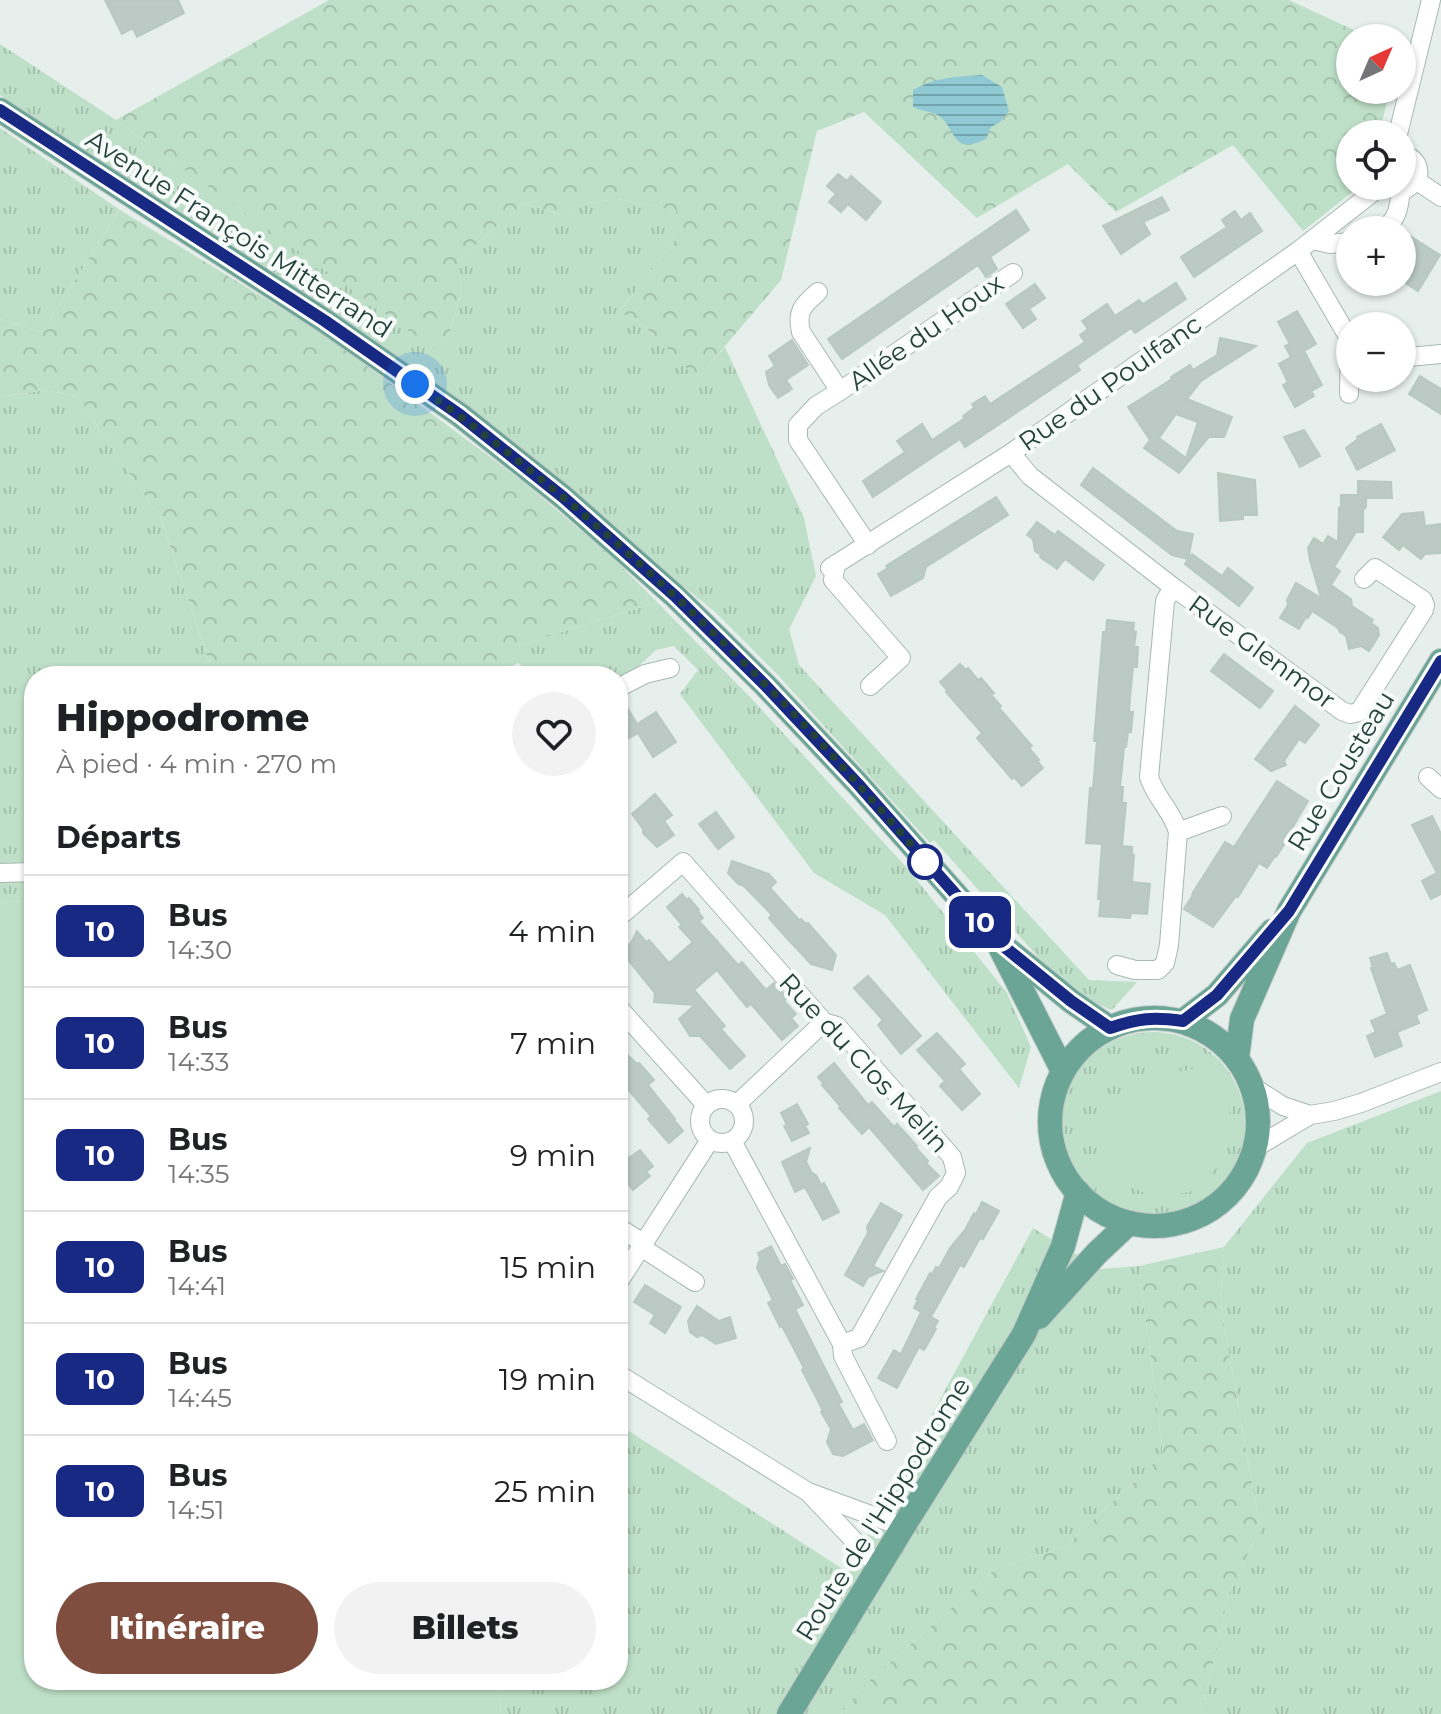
<!DOCTYPE html>
<html lang="fr">
<meta charset="utf-8">
<style>
body{margin:0;font-family:Montserrat,sans-serif;background:#f2f2f2;color:#202124;height:100vh;display:flex;flex-direction:column;font-size:30px;white-space:nowrap}
*{box-sizing:border-box;margin:0}
p{font-size:26px;color:#757577}
.icon{flex:none;width:44px;height:44px;fill:none;stroke:currentColor;stroke-width:2;stroke-linecap:round;stroke-linejoin:round}
.map{position:relative;flex:1;overflow:hidden}
.sheet{position:absolute;left:24px;top:666px;width:604px;height:1024px;display:flex;flex-direction:column;background:#fff;border-radius:32px;box-shadow:0 2px 6px #0004}
.sheet>*{flex:none}
.badge{padding:0 16px;border-radius:12px;font-size:28px;line-height:52px}
.needle{width:52px;rotate:44deg}
.controls{position:absolute;left:1336px;top:24px;display:grid;gap:16px}
.controls a{display:grid;place-items:center;width:80px;height:80px;border-radius:50%;background:#fff;box-shadow:0 2px 6px #0004;font-size:40px}
.you{position:absolute;width:40px;height:40px;margin:-20px;border:6px solid #fff;border-radius:50%;background:#1a73e8;box-shadow:0 0 0 12px #1a73e833}
.map>.badge{position:absolute;translate:-50% -50%;box-shadow:0 0 0 4px #fff}
h2{padding:0 32px;font-size:30px;line-height:72px}
.round{display:grid;place-items:center;flex:none;width:84px;height:84px;border-radius:42px;background:#f2f2f2}
.summary{display:flex;align-items:center;justify-content:space-between;height:136px;padding:0 32px}
h1{font-size:38px;font-weight:800;line-height:60px}
.button{display:flex;gap:16px;margin-top:auto;padding:16px 32px}
.button a{flex:1;height:92px;border-radius:48px;background:#7f4e3f;color:#fff;font-size:32px;font-weight:800;line-height:92px;text-align:center}
.button a+a{background:#f2f2f2;color:#202124}
ul{padding:0;list-style:none}
li{display:flex;align-items:center;gap:24px;height:112px;padding:0 32px;border-top:2px solid #e0e0e0}
li div{flex:1}
li b{display:block;font-size:30px}
li em{font-style:normal}
li .badge{min-width:88px;font-weight:700;text-align:center}
.map>svg:first-child{display:block}
</style>
<div class="map">
<svg width="1441" height="1714" viewBox="0 0 1441 1714">
<defs>
<pattern id="grass-tufts" width="24" height="20" patternUnits="userSpaceOnUse" patternTransform="scale(2)"><rect width="24" height="20" fill="#bfe0c8"/><path d="M3 7l-1-3M5 7V3M7 7l1-3M15 17l-1-3M17 17v-4M19 17l1-3" fill="none" stroke="#a4c1ad"/></pattern>
<pattern id="forest-crowns" width="20" height="18" patternUnits="userSpaceOnUse" patternTransform="scale(2)"><rect width="20" height="18" fill="#bfe0c8"/><path d="M2 6a3 3 0 1 1 6 0M12 15a3 3 0 1 1 6 0" fill="none" stroke="#a4c1ad"/></pattern>
<pattern id="water-rules" width="6" height="5" patternUnits="userSpaceOnUse" patternTransform="scale(2)"><rect width="6" height="5" fill="#8ec9d4"/><path d="M0 2.5h6" fill="none" stroke="#74a5ad"/></pattern>
</defs>
<rect width="100%" height="100%" fill="#e6efeb"/>
<g fill="url(#grass-tufts)">
<path d="M0,44L116,120L440,352L452,326L462,289L458,261L523,203L559,214L587,203L617,199L679,211L674,241L619,312L644,325L697,378L725,347L804,518L816,576L789,629L799,665L1089,980L1137,982L1112,1010L1069,992L934,840L930,843L776,673L715,612L447,393L375,341L0,95Z"/>
<path d="M0,128L120,210L42,332L0,319Z"/>
<path d="M44,390L77,396L161,519L214,676H34V900L0,903V397Z"/>
<path d="M657,602L751,698L908,869L1007,993L1031,1047L1019,1088L885,915L814,873L680,694L698,670L674,646L656,650L618,685V676H536L518,663V646Z"/>
<circle cx="1153" cy="1124" r="92"/>
<path d="M1441,1091V1714H1201L1229,1593L1260,1529L1220,1303L1224,1247L1307,1143Z"/>
<path d="M1033,1228L1100,1269L1139,1266L1163,1455L1064,1547L995,1569L861,1688L841,1714H500L502,1680H618V1424L849,1573L885,1501Z"/>
</g>
<g fill="url(#forest-crowns)">
<path d="M329,0H1289L1371,38H1350V90H1390L1379,134H1350V186H1360L1303,231L1233,145L1116,212L1068,164L977,218L864,112L817,131L781,280L697,379L644,325L619,312L674,241L678,211L617,199L587,203L560,214L523,203L458,261L462,289L452,326L440,353L116,120Z"/>
<path d="M120,210L325,335L521,480L610,555L657,602L518,646V663L490,676H214L161,519L77,396L44,390L0,397V319L42,332Z"/>
<path d="M1224,1247L1220,1303L1260,1529L1229,1593L1201,1714H841L861,1688L995,1569L1064,1547L1163,1455L1139,1266Z"/>
</g>
<g fill="#bfe0c8">
<path d="M34,900V1680H502L500,1714H0V903Z"/>
<path d="M1191,1069L1210,1071L1230,1111L1225,1158L1197,1190L1158,1198L1106,1178L1098,1150L1109,1117L1143,1092L1176,1072Z"/>
</g>
<path fill="url(#water-rules)" d="M982,75L1002,87L1009,111L1000,122L991,127L986,139C951,156 958,130 939,116C931,111 921,111 913,107V90C936,77 956,77 982,75Z"/>
<g fill="#bbcac4" stroke="#b8c9c2" stroke-width="2" fill-rule="evenodd">
<path d="M105,0H178L184,13L137,37L133,28L122,34Z"/>
<path d="M838,174L847,181L851,176L881,202L866,220L848,204L841,212L829,202L836,194L827,186Z"/>
<path d="M1162,197L1169,210L1143,222L1150,234L1121,254L1103,226Z"/>
<path d="M1016,210L1029,230L990,257L997,269L986,277L978,265L842,359L828,339Z"/>
<path d="M1235,211L1241,220L1250,213L1262,231L1194,277L1181,257L1227,227L1222,220Z"/>
<path d="M1407,234L1440,255L1418,291L1402,281V242Z"/>
<path d="M1176,283L1186,299L1135,333L1131,328L1077,365L1080,370L965,447L960,439L873,497L863,481L905,452L897,441L922,424L932,440L965,418L963,416L974,408L972,404L985,396L990,404L1085,342L1080,335L1088,329L1082,321L1107,304L1115,316L1139,300L1143,304Z"/>
<path d="M1035,284L1045,298L1029,309L1036,319L1023,328L1006,304Z"/>
<path d="M1297,311L1316,344L1304,351L1322,385L1311,391L1314,396L1295,407L1283,385L1288,382L1279,364L1291,357L1285,346L1290,344L1278,322Z"/>
<path d="M1220,338L1256,346L1201,381L1187,399L1232,417L1224,437H1211L1212,433L1179,473L1144,448L1150,440L1128,407L1172,379L1171,377L1190,365L1193,370L1217,355ZM1176,414L1198,422L1186,458L1159,438Z"/>
<path d="M792,340L808,365L786,380L792,389L778,398L769,385L766,372L775,366L769,356Z"/>
<path d="M1420,376L1441,389V414L1409,394Z"/>
<path d="M1381,424L1395,450L1357,470L1346,448L1358,439L1357,437Z"/>
<path d="M1304,430L1320,456L1300,467L1284,437Z"/>
<path d="M1093,468L1177,531L1193,534L1188,559L1172,555L1081,485Z"/>
<path d="M1218,473L1255,480L1257,515H1243V519L1220,521Z"/>
<path d="M1358,481L1391,482L1392,498H1366V507L1363,510V532H1356L1334,567L1340,571L1331,585L1351,599L1352,606L1373,620L1371,623L1378,628L1379,635L1369,651L1361,646L1349,649L1346,636L1340,632L1338,628L1312,611L1308,618L1306,617L1299,629L1280,618L1288,605L1287,600L1296,583L1321,598L1310,560L1308,548L1314,538L1323,544L1328,536L1338,542L1339,508L1341,506V495H1358Z"/>
<path d="M996,497L1008,515L926,567L923,578L891,596L878,574L888,568L886,566Z"/>
<path d="M1423,512L1425,526L1441,524V553L1425,554L1421,559L1403,545L1399,550L1383,537L1402,514Z"/>
<path d="M1037,522L1055,535L1058,531L1104,565L1093,580L1065,559L1057,569L1040,557L1041,555L1035,551L1033,539L1027,535Z"/>
<path d="M1192,554L1222,576L1228,568L1253,588L1239,606L1185,564Z"/>
<path d="M1107,620L1134,623L1133,631L1136,632L1134,647H1138L1137,667H1133L1130,697L1129,712H1133L1131,732H1128L1126,747H1124L1121,778L1120,787H1123L1122,803H1126L1122,846L1132,847V854L1134,855L1132,882L1150,884L1147,914L1131,913L1130,918L1099,916L1101,899H1098L1102,844L1086,843L1090,788H1093L1094,776L1097,741H1094L1103,632H1106Z"/>
<path d="M1224,654L1273,691L1260,708L1211,671Z"/>
<path d="M960,664L966,670L968,668L978,680L981,678L994,693L991,695L1001,706L999,708L1032,746L1029,748L1039,760L1037,761L1043,768L1022,786L1014,777L1012,779L977,738L982,733L946,692L948,691L940,682Z"/>
<path d="M622,699L637,724L656,712L676,742L653,757L638,733L618,744V700Z"/>
<path d="M1295,706L1319,725L1305,743L1299,739L1284,761L1286,765L1271,771L1255,759Z"/>
<path d="M1277,781L1308,801L1288,835L1290,836L1276,857L1275,856L1267,868L1259,863L1238,897L1236,896L1213,927L1184,909L1193,895L1192,894L1225,842L1234,847Z"/>
<path d="M655,794L672,815L664,821L674,835L657,847L643,833V829L632,814Z"/>
<path d="M716,812L734,837L718,849L699,824Z"/>
<path d="M1432,816L1441,834V894L1431,899L1422,881L1437,873L1412,825Z"/>
<path d="M732,861L769,874L776,882L770,888L799,920L801,919L806,924L808,923L836,955L832,970L811,964L784,935L769,918L772,915L744,886L738,884L728,873Z"/>
<path d="M682,894L687,900L689,898L699,910L698,911L703,918L699,921L738,965L742,962L766,990L774,983L787,998L784,1001L796,1014L791,1018L798,1026L782,1040L751,1004L747,1007L717,970L694,990L725,1026L721,1029L745,1056L730,1069L700,1036H690L679,1019L695,1005L654,1002L655,993L621,951L631,943L637,931L646,942L649,940L669,963L693,942L679,927L682,925L667,907Z"/>
<path d="M1387,953L1391,964L1394,963L1397,970L1410,965L1427,1010L1416,1015L1419,1023L1397,1032L1402,1046L1375,1057L1367,1036L1376,1032L1371,1021L1387,1014L1371,968H1373L1370,958Z"/>
<path d="M868,976L921,1036L901,1054L878,1025L883,1020L854,988Z"/>
<path d="M937,1033L965,1064L959,1069L980,1094L962,1110L940,1086L945,1081L917,1050Z"/>
<path d="M618,1046L637,1064L639,1063L654,1080L648,1085L675,1119L674,1120L683,1131L669,1143L648,1119L651,1116L618,1078Z"/>
<path d="M834,1063L868,1105L872,1102L894,1127L897,1124L917,1146L915,1147L928,1161L926,1163L939,1176L923,1190L869,1127L862,1134L839,1108L841,1107L822,1085L824,1084L818,1077Z"/>
<path d="M797,1104L808,1124L805,1126L809,1133L792,1141L784,1126L787,1125L781,1113Z"/>
<path d="M618,1146L629,1158L640,1150L653,1166L646,1172L650,1176L633,1190L625,1180L618,1186Z"/>
<path d="M810,1148L806,1162L812,1173L816,1175L821,1185L824,1183L839,1212L823,1220L805,1187L795,1192L782,1162Z"/>
<path d="M982,1202L999,1211L983,1239L980,1238L964,1267L960,1265L931,1317L914,1308L918,1300L916,1299L930,1273L932,1275L936,1267L939,1268L950,1248L965,1230L974,1213L976,1214Z"/>
<path d="M881,1203L902,1215L873,1266L883,1271L868,1277L863,1286L845,1275L868,1233L867,1227Z"/>
<path d="M771,1246L781,1266L785,1264L793,1279L790,1280L803,1305L795,1309L842,1402L838,1403L853,1430L864,1424L873,1440L843,1456L833,1454L827,1442L831,1429L821,1412L823,1411L802,1370L804,1368L782,1326L780,1327L768,1303L773,1300L757,1268L760,1258L758,1253Z"/>
<path d="M645,1285L681,1307L665,1333L650,1323L655,1315L634,1302Z"/>
<path d="M697,1306L719,1321L730,1317L736,1338L716,1344L702,1335L697,1337L690,1332L688,1321Z"/>
<path d="M921,1312L938,1321L934,1328L936,1329L924,1350L919,1347L897,1388L878,1378L894,1350L901,1354Z"/>
</g>
<g fill="none" stroke-linecap="round" stroke-linejoin="round">
<defs>
<g id="minor">
<path d="M1398,134L1431,0"/>
<path d="M1417,181L1441,197"/>
<path d="M1390,186L1395,189H1406L1417,181C1421,168 1416,157 1402,155"/>
<path d="M1382,230C1398,220 1399,207 1401,190"/>
<path d="M1312,240L1330,244L1350,242"/>
<path d="M1298,251L1350,340"/>
<path d="M818,292C803,305 796,311 801,332L840,391"/>
<path d="M1402,356L1409,357L1441,354"/>
<path d="M1349,394L1350,347"/>
<path d="M1011,453L1030,476L1173,587L1342,711L1350,714L1359,712L1424,610L1425,605L1423,600L1375,568L1364,579"/>
<path d="M868,545L798,440V425L816,406L840,391L1013,273"/>
<path d="M836,564L833,580L901,658L870,686"/>
<path d="M830,568L1011,453L1298,251L1381,186"/>
<path d="M618,688L645,674L670,668"/>
<path d="M1428,777L1441,789"/>
<path d="M1178,832L1222,816"/>
<path d="M0,873L34,872"/>
<path d="M618,918L683,862L824,1022L837,1026L952,1157L956,1173L949,1187L938,1197L859,1338L842,1344L732,1141"/>
<path d="M1117,965L1135,970H1158L1165,963L1169,945L1178,832C1172,810 1156,799 1149,777L1165,601L1173,587"/>
<path d="M618,1007L706,1105"/>
<path d="M1253,1087L1283,1106L1310,1115"/>
<circle cx="722" cy="1121" r="22"/>
<path d="M737,1104L824,1022"/>
<path d="M1255,1148L1310,1115L1334,1111L1361,1103L1441,1072"/>
<path d="M618,1227L643,1243"/>
<path d="M641,1247L695,1282"/>
<path d="M618,1283L710,1140"/>
<path d="M842,1344L843,1356L887,1441"/>
<path d="M618,1374L808,1492L903,1527"/>
<path d="M810,1494L879,1567"/>
</g>
<g id="major">
<path d="M0,110L325,321L460,415L563,497L675,596L765,685L858,784L996,940L1071,1001L1110,1028"/>
<path d="M1001,949L1063,1071"/>
<circle cx="1154" cy="1122" r="104"/>
<path d="M1183,1021L1217,995L1272,931"/>
<path d="M1237,1058L1242,1019L1289,911L1441,661"/>
<path d="M1039,1317L1097,1253L1129,1223"/>
<path d="M789,1714L903,1527L1024,1334L1063,1246L1078,1192"/>
</g>
</defs>
<use href="#minor" stroke="#a8b8b2" stroke-width="20"/>
<use href="#major" stroke="#c2cac8" stroke-width="26"/>
<use href="#minor" stroke="#fff" stroke-width="18"/>
<use href="#major" stroke="#6aa596" stroke-width="24"/>
</g>
<g fill="none" stroke-linecap="round" stroke-linejoin="round">
<defs>
<path id="line" d="M0,110L325,321L460,415L563,497L675,596L765,685L858,784L996,940L1071,1001L1110,1028C1139,1018 1153,1017 1183,1021L1217,995L1289,911L1441,661"/>
</defs>
<use href="#line" stroke="#fff" stroke-width="18"/>
<use href="#line" stroke="#172983" stroke-width="12"/>
<path stroke="#24423a" stroke-width="8" stroke-dasharray="0 14.4" d="M415,384C541,472 658,575 765,684C822,742 875,803 928,864L925,862"/>
</g>
<circle fill="#fff" stroke="#172983" stroke-width="4" cx="925" cy="862" r="16"/>
<g text-anchor="middle" stroke-width="8" stroke-linejoin="round" paint-order="stroke">
<g font-size="26" fill="#24423a" stroke="#f7fbf9">
<text transform="translate(239 234) rotate(33)" y="9">Avenue François Mitterrand</text>
<text transform="translate(926 332) rotate(-35)" y="9">Allée du Houx</text>
<text transform="translate(1110 383) rotate(-35)" y="9">Rue du Poulfanc</text>
<text transform="translate(1262 652) rotate(36)" y="9">Rue Glenmor</text>
<text transform="translate(1341 771) rotate(-59)" y="9">Rue Cousteau</text>
<text transform="translate(864 1063) rotate(47)" y="9">Rue du Clos Melin</text>
<text transform="translate(883 1509) rotate(-58)" y="9">Route de l'Hippodrome</text>
</g>
</g>
</svg>
<div class="controls">
<a><svg class="needle" viewBox="-14 -14 28 28"><path d="M0-13l5 13h-10z" fill="#e53935"/><path d="M0 13l5-13h-10z" fill="#757577"/></svg></a>
<a><svg class="icon" aria-label="locate" viewBox="0 0 24 24"><circle cx="12" cy="12" r="6"/><path d="M12 2v4M12 18v4M2 12h4M18 12h4"/></svg></a>
<a>+</a>
<a>−</a>
</div>
<div class="you" style="left:415px;top:384px"></div>
<b class="badge" style="left:980px;top:922px;background:#172983;color:#fff">10</b>
<section class="sheet">
<div class="summary"><div><h1>Hippodrome</h1><p>À pied · 4 min · 270 m</p></div><a class="round"><svg class="icon" aria-label="heart" viewBox="0 0 24 24"><path d="M12 20l-8-8c-3-5 5-10 8-4 3-6 11-1 8 4z"/></svg></a></div>
<h2>Départs</h2>
<ul>
<li><span class="badge" style="background:#172983;color:#fff">10</span><div><b>Bus</b><p>14:30</p></div><em>4 min</em></li>
<li><span class="badge" style="background:#172983;color:#fff">10</span><div><b>Bus</b><p>14:33</p></div><em>7 min</em></li>
<li><span class="badge" style="background:#172983;color:#fff">10</span><div><b>Bus</b><p>14:35</p></div><em>9 min</em></li>
<li><span class="badge" style="background:#172983;color:#fff">10</span><div><b>Bus</b><p>14:41</p></div><em>15 min</em></li>
<li><span class="badge" style="background:#172983;color:#fff">10</span><div><b>Bus</b><p>14:45</p></div><em>19 min</em></li>
<li><span class="badge" style="background:#172983;color:#fff">10</span><div><b>Bus</b><p>14:51</p></div><em>25 min</em></li>
</ul>
<div class="button"><a>Itinéraire</a><a>Billets</a></div>
</section>
</div>
